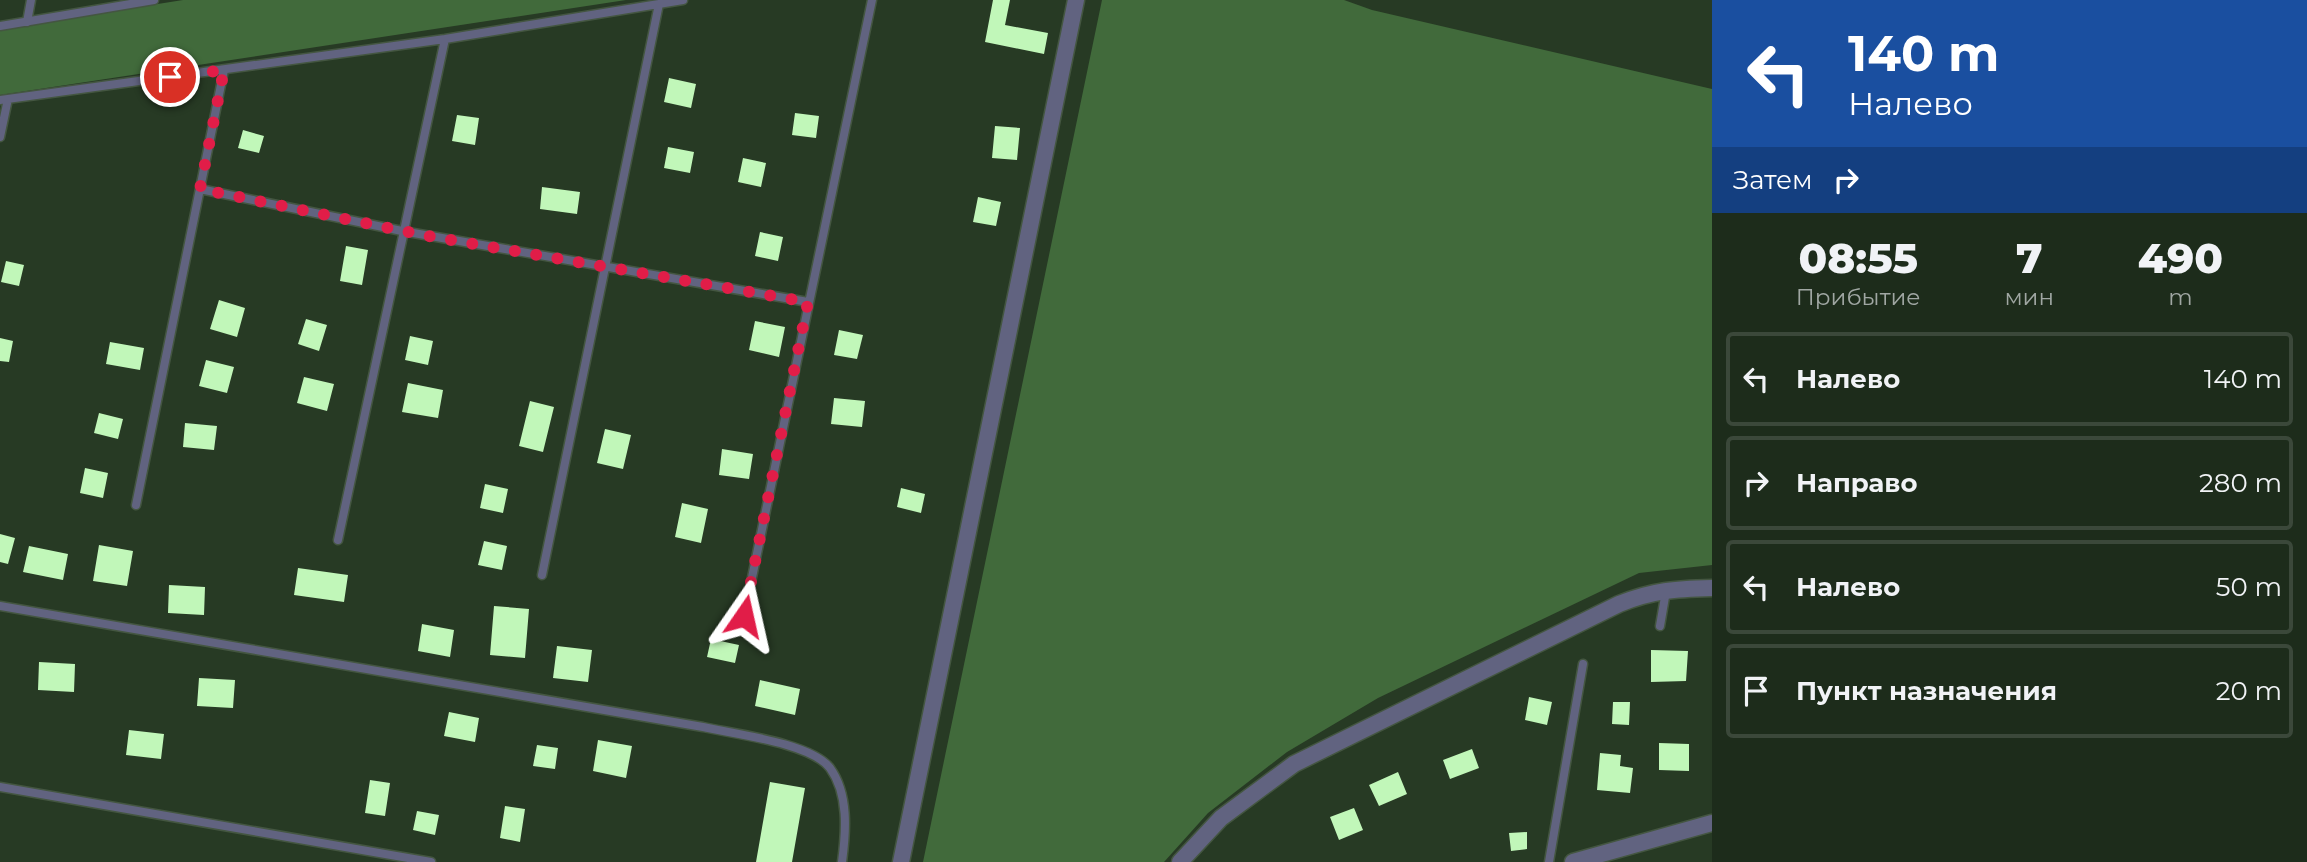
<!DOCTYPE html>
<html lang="ru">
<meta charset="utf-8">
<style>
:root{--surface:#1d2c1b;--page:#253424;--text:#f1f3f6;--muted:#a0a7a3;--line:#3b483a}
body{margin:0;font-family:Montserrat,sans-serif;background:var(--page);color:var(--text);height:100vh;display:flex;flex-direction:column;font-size:26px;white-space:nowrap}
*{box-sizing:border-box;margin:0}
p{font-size:23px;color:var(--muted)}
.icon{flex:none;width:38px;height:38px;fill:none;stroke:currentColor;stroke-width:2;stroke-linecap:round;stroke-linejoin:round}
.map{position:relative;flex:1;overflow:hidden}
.side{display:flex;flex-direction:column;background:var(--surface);width:595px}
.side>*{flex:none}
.hud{background:#1a4fa0;color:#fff;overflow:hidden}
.pin{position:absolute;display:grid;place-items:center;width:60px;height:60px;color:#fff;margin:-30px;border:4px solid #fff;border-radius:50%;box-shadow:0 2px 7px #0007}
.me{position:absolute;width:77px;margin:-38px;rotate:11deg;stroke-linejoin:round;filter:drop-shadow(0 0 5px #0008)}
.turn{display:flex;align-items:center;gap:24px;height:147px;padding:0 21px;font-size:32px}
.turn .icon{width:91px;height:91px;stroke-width:2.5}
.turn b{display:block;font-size:49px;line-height:60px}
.then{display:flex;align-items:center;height:66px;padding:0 21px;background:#0003;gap:14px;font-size:26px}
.eta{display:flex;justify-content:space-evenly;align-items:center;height:119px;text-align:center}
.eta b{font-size:42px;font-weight:800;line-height:49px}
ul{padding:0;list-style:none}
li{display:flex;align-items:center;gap:21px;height:94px;margin:0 14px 10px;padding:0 7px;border:4px solid var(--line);border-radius:7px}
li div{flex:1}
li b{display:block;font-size:26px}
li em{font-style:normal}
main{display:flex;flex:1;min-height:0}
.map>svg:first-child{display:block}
.green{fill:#416a3b}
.building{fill:#c1f7b9}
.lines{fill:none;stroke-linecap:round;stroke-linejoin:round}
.service-casing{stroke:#445641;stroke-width:11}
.minor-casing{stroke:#445641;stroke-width:19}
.service{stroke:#616380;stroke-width:8}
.minor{stroke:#616380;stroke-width:16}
.route{stroke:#e11d48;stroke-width:12;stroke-dasharray:0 21.6}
</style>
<main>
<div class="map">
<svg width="1712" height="862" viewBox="0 0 1712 862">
<rect width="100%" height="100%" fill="#273a24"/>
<!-- green -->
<path class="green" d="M183,0H626L0,95V29Z
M1102,0H1344L1372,10L1712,89V565L1639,573L1378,698L1287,752L1208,813L1164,862H923Z"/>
<!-- building -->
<path class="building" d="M993,0H1010L1005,25L1048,33L1044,54L985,42Z
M669,78L696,84L691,108L664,102Z
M795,113L819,116L816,138L792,135Z
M457,115L479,118L475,145L452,141Z
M995,126L1020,128L1017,160L992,158Z
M243,130L264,136L259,153L238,148Z
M668,147L694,152L690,173L664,168Z
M743,158L766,163L761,187L738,182Z
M542,187L580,192L577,214L540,209Z
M978,197L1001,202L996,226L973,222Z
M760,232L783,237L778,261L755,256Z
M346,246L368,250L362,285L340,281Z
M6,261L24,265L19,286L1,282Z
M219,300L245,308L237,337L210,329Z
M306,319L327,325L319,351L298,344Z
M755,321L785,327L779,357L749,350Z
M839,330L863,335L857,359L834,355Z
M410,336L433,341L428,365L405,360Z
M0,338L13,341L9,362L0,361Z
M110,342L144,348L140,370L106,364Z
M206,360L234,367L227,393L199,386Z
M304,377L334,384L327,411L297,403Z
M408,383L443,390L438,418L402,412Z
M834,398L865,401L862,427L831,424Z
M530,401L554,407L543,452L519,446Z
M99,413L123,419L118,439L94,433Z
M185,423L217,426L214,450L183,447Z
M605,429L631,435L623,469L597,463Z
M722,449L753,454L749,479L719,475Z
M85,468L108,473L103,498L80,493Z
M485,484L508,489L503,513L480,508Z
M901,488L925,494L921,513L897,507Z
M682,503L708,509L701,543L675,537Z
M0,534L15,538L8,564L0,562Z
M484,541L507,546L502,570L478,565Z
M99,545L133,551L127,586L93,581Z
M29,546L68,554L63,580L23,572Z
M298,568L348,575L344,602L294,595Z
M169,585L205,587L204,615L168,613Z
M494,606L529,609L525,658L490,655Z
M422,624L454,630L450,657L418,651Z
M711,639L739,645L735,663L707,657Z
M557,646L592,650L588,682L553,678Z
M1651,650L1688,651L1686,681L1651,682Z
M39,662L75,664L74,692L38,690Z
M199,678L235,680L233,708L197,706Z
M760,680L800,689L795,715L755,706Z
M1529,697L1552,702L1547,725L1525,720Z
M1613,702H1630L1629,725L1612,724Z
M449,712L479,718L475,742L444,736Z
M129,730L164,734L161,759L126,755Z
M598,740L632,746L626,778L593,771Z
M1659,743L1689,744V771L1659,770Z
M537,745L558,748L555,769L533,766Z
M1472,749L1479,768L1450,779L1443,760Z
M1600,753L1621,755L1620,766L1633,768L1630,793L1597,790Z
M1398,772L1407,794L1379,806L1369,785Z
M370,780L390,783L385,816L365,813Z
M770,782L805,788L792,862H756Z
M505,806L525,809L520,842L500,838Z
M1354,808L1363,830L1339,840L1330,817Z
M417,811L439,815L435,835L413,830Z
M1527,832V849L1511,851L1509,833Z"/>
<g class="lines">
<defs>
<path id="service" d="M27,22L31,0
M0,26L154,0
M0,100L445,39L683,0
M0,137L8,99
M200,189L402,231L808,302
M136,505L224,70
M338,540L445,39
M542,575L659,4
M0,606L703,727C734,734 811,743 830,768C849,794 846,832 842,862
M744,616L872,0
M1660,626L1666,591
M0,787L431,862
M1549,862L1583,664"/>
<path id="minor" d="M901,862L1076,0
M1180,862L1221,818L1294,764L1619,604C1654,590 1675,589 1712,588
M1573,862L1712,823"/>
</defs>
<!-- service casing -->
<use href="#service" class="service-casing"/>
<!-- minor casing -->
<use href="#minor" class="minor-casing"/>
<!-- service -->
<use href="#service" class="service"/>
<!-- minor -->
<use href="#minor" class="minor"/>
</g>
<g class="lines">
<!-- route -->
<path class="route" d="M170,77L224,70L200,189L428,236L808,302L744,616"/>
</g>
</svg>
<div class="pin" style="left:170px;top:77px;background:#d93025"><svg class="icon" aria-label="arrive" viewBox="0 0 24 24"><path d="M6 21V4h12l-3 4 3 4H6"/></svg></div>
<svg class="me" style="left:744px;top:616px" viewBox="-20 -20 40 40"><path d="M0-17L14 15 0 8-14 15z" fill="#e11d48" stroke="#fff" stroke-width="4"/></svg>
</div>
<section class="side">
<div class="hud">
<div class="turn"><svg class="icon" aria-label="left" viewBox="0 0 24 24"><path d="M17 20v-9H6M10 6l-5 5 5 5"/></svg><div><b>140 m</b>Налево</div></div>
<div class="then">Затем<svg class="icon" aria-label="right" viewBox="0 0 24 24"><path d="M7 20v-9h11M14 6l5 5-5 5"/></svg></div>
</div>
<div class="eta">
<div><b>08:55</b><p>Прибытие</p></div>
<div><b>7</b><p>мин</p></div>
<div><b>490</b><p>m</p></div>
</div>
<ul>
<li><svg class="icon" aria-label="left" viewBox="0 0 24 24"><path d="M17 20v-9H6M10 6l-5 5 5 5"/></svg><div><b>Налево</b></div><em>140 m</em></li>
<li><svg class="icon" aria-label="right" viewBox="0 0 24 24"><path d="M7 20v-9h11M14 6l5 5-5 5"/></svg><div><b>Направо</b></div><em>280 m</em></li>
<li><svg class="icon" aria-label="left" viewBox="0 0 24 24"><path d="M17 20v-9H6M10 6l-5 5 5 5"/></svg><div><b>Налево</b></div><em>50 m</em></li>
<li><svg class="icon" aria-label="arrive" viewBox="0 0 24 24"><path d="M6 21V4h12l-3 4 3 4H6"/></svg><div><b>Пункт назначения</b></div><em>20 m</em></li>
</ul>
</section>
</main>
